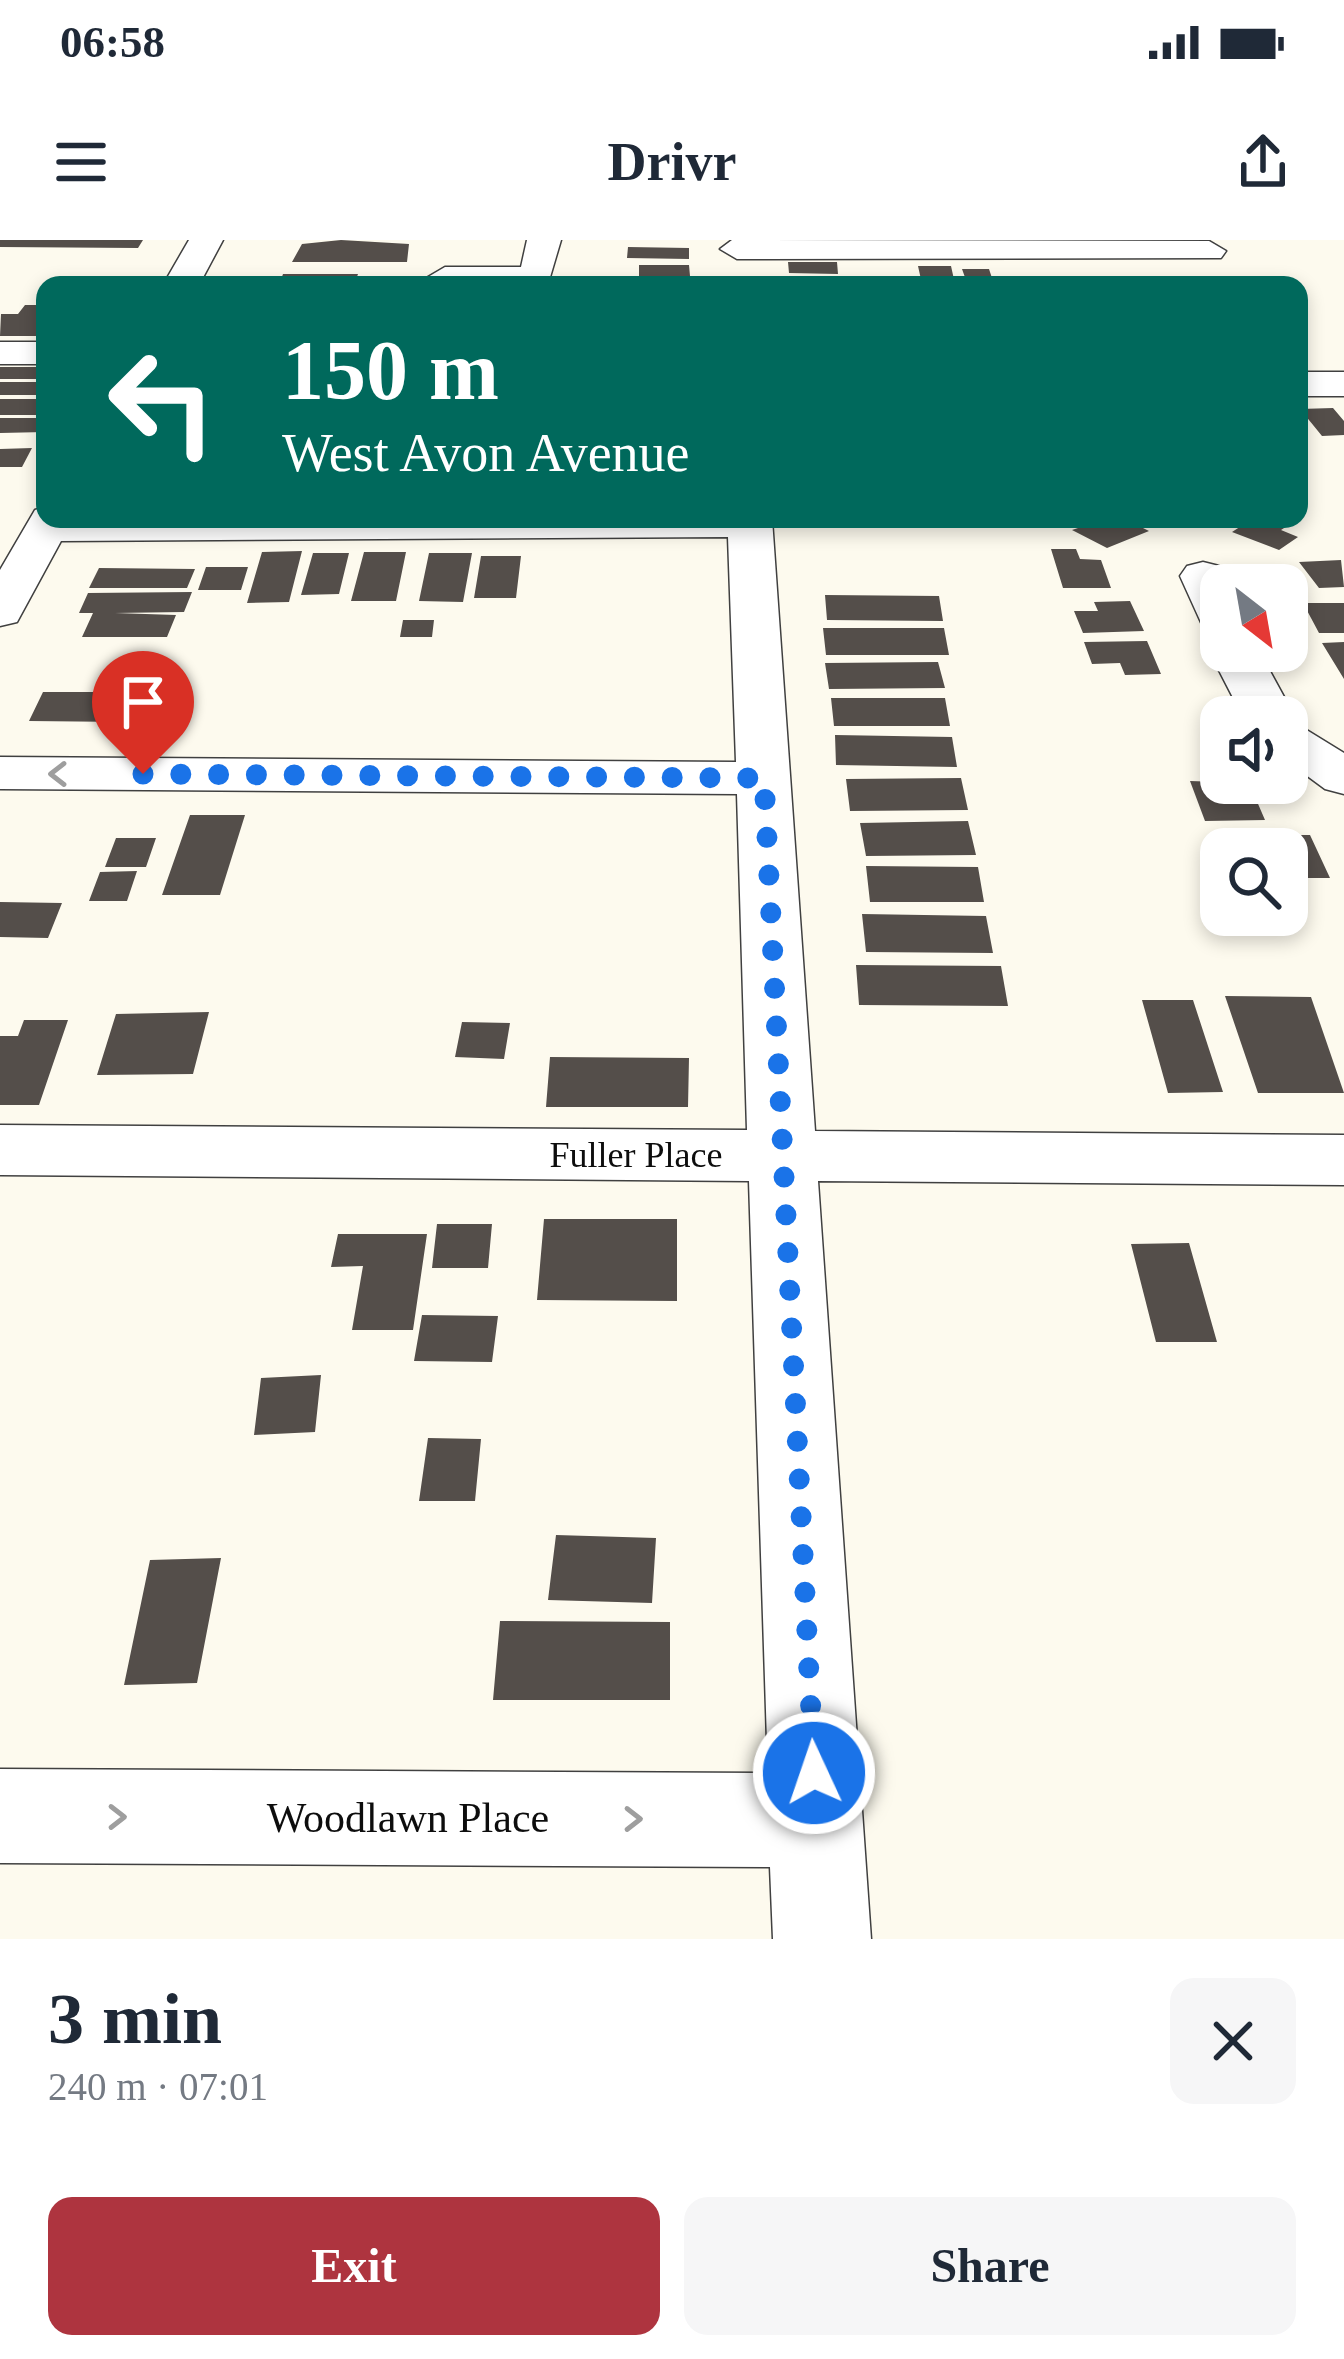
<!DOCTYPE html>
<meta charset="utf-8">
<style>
:root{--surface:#fff;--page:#f6f6f7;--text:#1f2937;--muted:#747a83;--accent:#ae343f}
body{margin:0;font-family:"Times New Roman",serif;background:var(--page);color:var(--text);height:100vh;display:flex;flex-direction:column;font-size:45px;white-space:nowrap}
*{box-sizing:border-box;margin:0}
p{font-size:39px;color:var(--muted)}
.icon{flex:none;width:66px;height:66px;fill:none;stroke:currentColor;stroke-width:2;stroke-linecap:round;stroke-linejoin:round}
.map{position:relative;height:1699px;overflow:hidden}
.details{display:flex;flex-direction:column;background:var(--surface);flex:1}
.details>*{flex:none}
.top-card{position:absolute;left:36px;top:36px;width:1272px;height:252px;border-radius:24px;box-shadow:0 6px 18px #0003;background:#00695c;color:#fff;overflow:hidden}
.needle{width:78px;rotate:149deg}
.tools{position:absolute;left:1200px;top:324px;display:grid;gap:24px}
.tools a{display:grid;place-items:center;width:108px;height:108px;border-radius:24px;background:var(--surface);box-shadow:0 6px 18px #0003;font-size:60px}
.pin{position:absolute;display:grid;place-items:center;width:102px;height:102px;color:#fff;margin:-123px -51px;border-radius:50% 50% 50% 0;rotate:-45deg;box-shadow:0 0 12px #0007}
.pin .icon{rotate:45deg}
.me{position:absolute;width:132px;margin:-66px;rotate:357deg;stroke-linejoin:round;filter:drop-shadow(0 0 9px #0008)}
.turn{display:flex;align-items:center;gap:42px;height:252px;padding:0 48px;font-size:54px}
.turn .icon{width:156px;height:156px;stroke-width:2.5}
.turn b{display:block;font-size:84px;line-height:102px}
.round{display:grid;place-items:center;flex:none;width:126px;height:126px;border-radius:24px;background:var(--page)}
.summary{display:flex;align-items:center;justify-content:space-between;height:204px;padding:0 48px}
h1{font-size:72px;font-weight:800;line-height:90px}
.primary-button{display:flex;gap:24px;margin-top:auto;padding:24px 48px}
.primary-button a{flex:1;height:138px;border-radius:24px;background:var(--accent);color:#fff;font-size:48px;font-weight:800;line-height:138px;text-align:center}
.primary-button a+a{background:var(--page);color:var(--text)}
.status{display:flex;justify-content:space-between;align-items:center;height:84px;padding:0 60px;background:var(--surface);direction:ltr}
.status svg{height:33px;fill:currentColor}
header{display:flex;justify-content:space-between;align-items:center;height:156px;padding:0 48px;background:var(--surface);font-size:54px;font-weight:800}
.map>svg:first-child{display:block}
.building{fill:#544e4a}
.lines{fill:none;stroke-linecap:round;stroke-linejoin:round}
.minor-casing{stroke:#404040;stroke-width:3}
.minor{fill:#fff;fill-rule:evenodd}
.oneway{stroke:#9e9e9e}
.route{stroke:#1a73e8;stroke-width:21;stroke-dasharray:0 37.8}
.labels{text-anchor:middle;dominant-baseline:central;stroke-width:12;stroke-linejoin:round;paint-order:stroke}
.street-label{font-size:36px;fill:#0d0d0d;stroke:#fff}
.near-street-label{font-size:42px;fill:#0d0d0d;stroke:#fff}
</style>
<div class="status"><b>06:58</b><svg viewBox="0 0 49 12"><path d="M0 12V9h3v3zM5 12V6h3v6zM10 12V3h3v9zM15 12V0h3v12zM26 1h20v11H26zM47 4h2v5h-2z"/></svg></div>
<header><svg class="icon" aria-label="menu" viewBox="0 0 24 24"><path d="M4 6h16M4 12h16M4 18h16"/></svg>Drivr<svg class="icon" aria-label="share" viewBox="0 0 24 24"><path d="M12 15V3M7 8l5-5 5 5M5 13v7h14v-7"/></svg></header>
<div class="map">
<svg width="1344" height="1699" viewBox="0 0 1344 1699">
<rect width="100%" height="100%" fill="#fdfaee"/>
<!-- building -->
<path class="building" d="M0,0H143L138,8L0,7Z
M341,0L409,4L407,22H292L302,4Z
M628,7L689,8V19L627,18Z
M788,22H837L838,34L789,33Z
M639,25H689L690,36L639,37Z
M918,26H951L955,44H922Z
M962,29H989L994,44L967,43Z
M283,34H358L354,45H279Z
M840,36L842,45H790L789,37Z
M25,65H45V96H0L1,74H18Z
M0,127H45V139H0Z
M0,142H45V155H0Z
M0,159H45V175H0Z
M1333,168L1344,181V195L1322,196L1300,169Z
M0,178H45V192L0,193Z
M32,208L22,227H0V209Z
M1070,279H1125L1149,291L1107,308L1072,290L1084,286Z
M1252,279H1298L1281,290L1298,297L1279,310L1232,292Z
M1051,309H1076L1080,319L1101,320L1111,348H1063Z
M302,311L289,362L247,363L262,312Z
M364,312H406L396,361H351Z
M313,313H349L339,354L301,355Z
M429,313H472L463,362L419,361Z
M481,316H521L516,358H474Z
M1341,320L1344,347L1319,348L1299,322Z
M206,327H248L241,350H198Z
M99,328L195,329L187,348H89Z
M192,352L184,372L115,373L176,375L167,397H82L93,373H79L88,353Z
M825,355L939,356L943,381L827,380Z
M1130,361L1144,391L1083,393L1074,371H1098L1094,362Z
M1303,363H1344V393H1319Z
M403,380H434L432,397H400Z
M823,388H944L949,415H826Z
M1147,401L1161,434L1125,435L1120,423L1092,424L1084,402Z
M1344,402V439L1322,403Z
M938,422L945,448L829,449L825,423Z
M43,452H138L126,482L29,481Z
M831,458H945L950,486H834Z
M835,495L952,497L957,527L836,525Z
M961,538L968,570L850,571L846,539Z
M1190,541L1249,543L1265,580L1205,581Z
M190,575H245L220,655H162Z
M968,581L976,615L866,616L860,583Z
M1271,595H1310L1330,638H1287V609H1276Z
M116,598H156L146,627H105Z
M866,626L978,627L984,662H870Z
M137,631L127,661H89L100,632Z
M0,662L62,663L48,698L0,697Z
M862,674L986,676L993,713L866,712Z
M856,725L1001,726L1008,766L859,765Z
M1225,756L1311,757L1344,853H1258Z
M1142,760H1193L1223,852L1168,853Z
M209,772L193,834L97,835L116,774Z
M24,780H68L39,865H0V796H18Z
M462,782L510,783L504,819L455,817Z
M550,817L689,818L688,867H546Z
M544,979H677V1061L537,1060Z
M437,984H492L488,1028H432Z
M338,994H427L413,1090H352L363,1026L331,1027Z
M1189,1003L1217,1102H1156L1131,1004Z
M422,1075L498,1076L492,1122L414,1121Z
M321,1135L315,1192L254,1195L261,1138Z
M428,1198L481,1199L475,1261H419Z
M556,1295L656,1298L652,1363L548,1360Z
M221,1318L197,1443L124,1445L150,1320Z
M500,1381L670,1382V1460H493Z"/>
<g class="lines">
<defs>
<path id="minor" d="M189,0H223L199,45H163Z
M527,0H561L548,44L435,45L428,37L445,27H521Z
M1209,1L1226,11L1221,18L737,19L720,9L732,0Z
M0,102H45V124H0Z
M1299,132H1344V156H1299Z
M45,267V279H772L815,891L1344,895V945L818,941L871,1699H773L770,1627L0,1623V1529L768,1533L749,941L0,935V885L747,890L737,554L0,549V517L736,522L728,297L61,301L17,382L0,386V330L35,270Z
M1203,322L1219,326L1230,345H1221V393L1204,389L1180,336L1187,326Z
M1221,399V411H1259L1295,477L1292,481L1344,513V554L1325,549L1287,521V477H1243L1209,411Z"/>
</defs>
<!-- minor casing -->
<use href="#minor" class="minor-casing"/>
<!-- minor -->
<use href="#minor" class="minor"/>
</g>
<!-- one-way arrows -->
<defs><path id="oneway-chevron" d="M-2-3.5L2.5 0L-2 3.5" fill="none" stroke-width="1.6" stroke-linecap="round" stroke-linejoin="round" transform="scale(3)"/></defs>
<g class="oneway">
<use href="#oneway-chevron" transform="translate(58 534) rotate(-180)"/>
<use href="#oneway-chevron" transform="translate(117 1577)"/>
<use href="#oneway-chevron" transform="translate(633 1579)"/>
</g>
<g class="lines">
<!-- route -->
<path class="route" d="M143,534L764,538L814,1533"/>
</g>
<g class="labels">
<!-- street labels -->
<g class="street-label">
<text x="636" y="915">Fuller Place</text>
</g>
<!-- near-street labels -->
<g class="near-street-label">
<text x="408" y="1578">Woodlawn Place</text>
</g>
</g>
</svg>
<div class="tools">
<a><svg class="needle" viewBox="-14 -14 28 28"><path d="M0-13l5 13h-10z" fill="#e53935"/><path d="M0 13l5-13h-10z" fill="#747a83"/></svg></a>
<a><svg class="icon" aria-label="sound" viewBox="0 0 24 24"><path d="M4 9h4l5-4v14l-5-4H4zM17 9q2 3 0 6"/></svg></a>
<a><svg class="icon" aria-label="search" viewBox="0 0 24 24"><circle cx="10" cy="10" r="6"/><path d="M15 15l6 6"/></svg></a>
</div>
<div class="pin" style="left:143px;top:534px;background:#d93025"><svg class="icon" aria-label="arrive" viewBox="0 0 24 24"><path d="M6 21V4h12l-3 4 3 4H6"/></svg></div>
<svg class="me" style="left:814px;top:1533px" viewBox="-20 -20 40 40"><circle r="17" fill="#1a73e8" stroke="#fff" stroke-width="3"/><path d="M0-11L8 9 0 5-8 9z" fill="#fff"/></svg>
<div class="top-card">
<div class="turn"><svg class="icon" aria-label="left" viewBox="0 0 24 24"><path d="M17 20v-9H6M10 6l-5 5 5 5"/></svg><div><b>150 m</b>West Avon Avenue</div></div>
</div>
</div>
<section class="details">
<div class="summary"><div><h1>3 min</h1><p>240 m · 07:01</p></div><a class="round"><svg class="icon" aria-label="close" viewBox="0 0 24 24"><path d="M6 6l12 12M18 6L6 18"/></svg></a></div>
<div class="primary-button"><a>Exit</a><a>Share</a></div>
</section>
